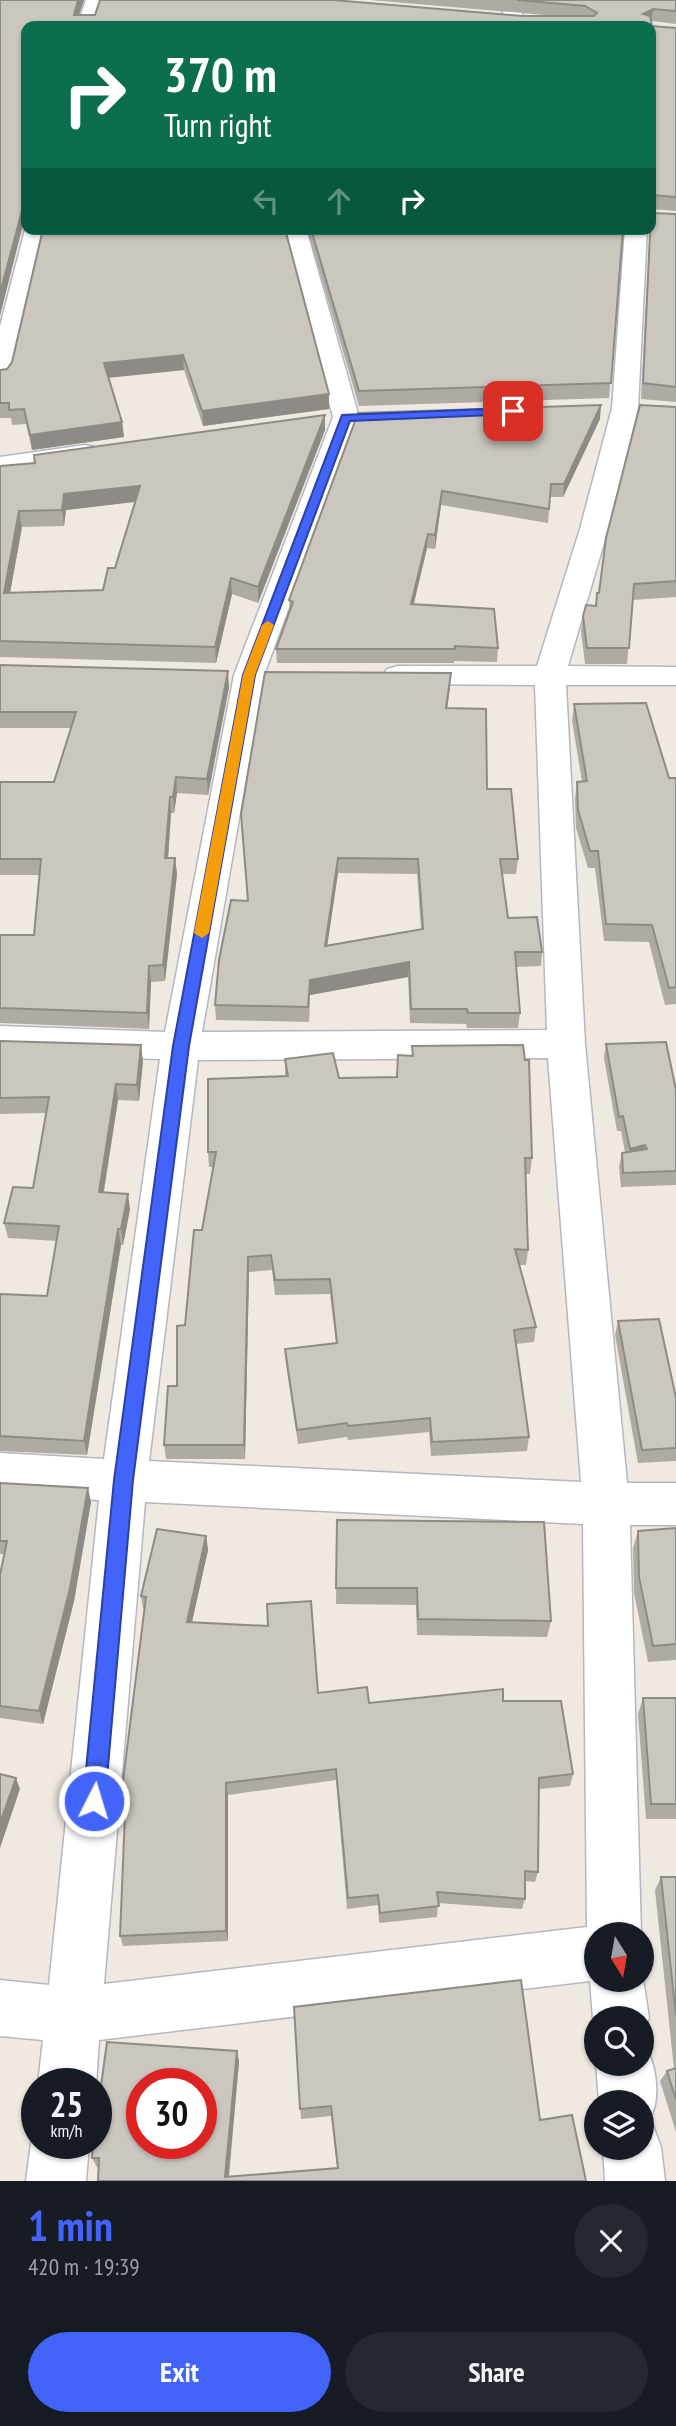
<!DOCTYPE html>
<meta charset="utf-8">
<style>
:root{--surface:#171b24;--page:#242831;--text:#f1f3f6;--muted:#9ea1a6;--accent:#4264fb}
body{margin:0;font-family:"PT Sans Narrow",sans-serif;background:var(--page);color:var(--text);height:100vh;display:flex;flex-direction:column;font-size:26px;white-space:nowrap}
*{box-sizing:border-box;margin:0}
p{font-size:23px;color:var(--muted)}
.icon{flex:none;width:38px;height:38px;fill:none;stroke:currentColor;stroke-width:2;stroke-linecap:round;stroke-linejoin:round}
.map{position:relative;height:2181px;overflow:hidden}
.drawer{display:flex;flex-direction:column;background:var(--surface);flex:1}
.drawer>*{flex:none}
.banner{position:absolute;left:21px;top:21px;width:635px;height:214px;border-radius:14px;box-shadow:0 2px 5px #0004;background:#0b6e4f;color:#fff;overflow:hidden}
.needle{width:46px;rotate:169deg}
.tools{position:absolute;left:584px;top:1922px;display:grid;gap:14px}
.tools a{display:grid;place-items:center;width:70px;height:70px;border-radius:50%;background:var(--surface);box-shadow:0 2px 5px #0004;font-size:35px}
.speed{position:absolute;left:21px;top:2068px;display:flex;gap:14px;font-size:35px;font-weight:700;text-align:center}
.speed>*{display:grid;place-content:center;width:91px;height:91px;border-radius:50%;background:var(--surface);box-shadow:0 2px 5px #0004;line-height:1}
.speed small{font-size:18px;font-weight:400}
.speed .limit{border:10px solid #d22;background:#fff;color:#111}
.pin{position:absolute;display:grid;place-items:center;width:60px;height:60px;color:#fff;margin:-30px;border-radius:14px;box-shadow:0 4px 10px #0006}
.me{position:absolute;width:77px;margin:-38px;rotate:5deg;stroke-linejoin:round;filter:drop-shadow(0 0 5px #0008)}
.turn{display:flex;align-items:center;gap:24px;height:147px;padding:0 28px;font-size:32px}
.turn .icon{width:91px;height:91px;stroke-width:2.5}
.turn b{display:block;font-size:49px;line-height:60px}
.lanes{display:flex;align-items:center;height:66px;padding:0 28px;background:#0003;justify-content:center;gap:35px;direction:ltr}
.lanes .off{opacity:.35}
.round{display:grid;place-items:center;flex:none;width:74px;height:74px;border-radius:37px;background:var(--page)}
.headline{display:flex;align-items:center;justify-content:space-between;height:119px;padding:0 28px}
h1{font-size:42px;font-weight:700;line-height:52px;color:var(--accent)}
.action{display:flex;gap:14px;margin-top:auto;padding:14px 28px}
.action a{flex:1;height:80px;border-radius:42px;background:var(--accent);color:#fff;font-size:28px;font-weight:700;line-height:80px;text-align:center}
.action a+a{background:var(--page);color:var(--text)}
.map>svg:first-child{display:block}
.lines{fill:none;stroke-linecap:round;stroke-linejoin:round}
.minor-casing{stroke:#b4b7c1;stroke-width:3}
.minor{fill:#fff;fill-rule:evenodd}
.wall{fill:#afaba4;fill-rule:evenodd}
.shaded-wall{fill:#8e8b86}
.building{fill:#cbc7bf;stroke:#8e8b86;stroke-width:2;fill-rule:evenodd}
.route{fill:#4264fb;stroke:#2b41a3;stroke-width:2}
.slow{fill:#f59e0b}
</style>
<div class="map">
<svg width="676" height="2181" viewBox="0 0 676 2181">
<rect width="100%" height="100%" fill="#efe9e1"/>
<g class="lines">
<defs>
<path id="minor" d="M86,0H104L95,26H77Z
M495,0H513L530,26H512Z
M26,226V229H46L12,376L9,381L0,383V326Z
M284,229H306L359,417L264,675L202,1032L547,1030L535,685L398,684L387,681L383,675L387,669L398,666H537L580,529L612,408L625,229H647L638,408L608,529L568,666L676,667V685H566L585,1044L627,1483H676V1525H630L641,1934H597V1979H642V1973L649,2018L642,2034V2018H597V2027L593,2018L590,1981L99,2040L96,2084H38L43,2040L0,2036V1980L49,1985L99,1500L0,1495V1453L104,1459L160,1059L0,1054V1026L165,1032L234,675L333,417ZM548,1058L581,1482L149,1461L198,1060ZM145,1502L583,1524L587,1927L104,1984Z
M85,445L94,447L98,453L94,459L0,473V457Z
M642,2042C657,2061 663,2105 646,2123L653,2126L661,2147L665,2181H605L603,2147H642V2102H599L596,2063L597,2060V2063H642Z
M37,2129V2144H89L86,2181H26L31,2144Z"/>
</defs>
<!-- minor casing -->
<use href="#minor" class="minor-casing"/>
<!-- minor -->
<use href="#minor" class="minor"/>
</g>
<!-- wall -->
<path class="wall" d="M0,0H84L79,15L523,16H556L370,0H676V24L651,21L652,26L676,28V211L651,209L26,26V223L23,225Z
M676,214V402L641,399L650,229Z
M43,229L329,394V409L203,426L184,370L108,378L122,422L124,437L32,450L26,424L12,425L11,418H0V370L7,369L12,362Z
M307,229H623L609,398L359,406Z
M676,407V597L633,600L627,664H585L581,631L583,616L595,606L599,593Z
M358,413L600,419L563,497H550L548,523L441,505L435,549L427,548L414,604L498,648L497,662L454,661V663H277L276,649L290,613L289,600Z
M325,415V430L258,603L232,594L216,663L0,657V466L35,463ZM135,502L115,568L103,590L10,593L22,527L64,526L66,510Z
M0,665L229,687L208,795L177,793L174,813H171L168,858H175L177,874L165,981L151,982L149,1029L0,1023V935H34L39,875H0V782H54L71,728H0Z
M450,687L447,708L487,789L518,859L516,874H502L508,918L542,952L541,966L516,967L520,1013L518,1028H467L466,1024L410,1023L408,977L310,995L309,1022L216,1020L215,1005ZM338,873L417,874L421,929L327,946Z
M574,704L669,778H676V1004L665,1005L649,942L604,941L595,868H588L576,828L575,799L577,782L582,781L572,721Z
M0,1041L143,1061L139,1101L118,1100L104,1192L130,1209L123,1245H121L87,1455L0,1451V1294L47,1296L57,1241L8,1238L4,1223L33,1188L46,1113L0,1114Z
M606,1044L676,1090V1185L621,1187L619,1167L622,1153L625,1152L621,1131H617L604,1058Z
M412,1046L532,1158L530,1174H526L528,1250L526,1265H519L536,1327L534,1342L516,1344L529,1437L527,1451L431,1456L429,1432L348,1440L347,1437L298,1444L286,1364L285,1349L336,1343L330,1294L275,1295L272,1270L249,1272L245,1459H166L164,1445L177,1386L185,1325L214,1167H209L208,1152L285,1076V1059L339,1078L397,1077L412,1056Z
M618,1321L676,1398V1461L638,1463L615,1335Z
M0,1483L91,1502L74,1601L43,1724L0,1718V1575L4,1554H0Z
M337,1520L551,1621L547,1637L417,1635L416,1605L336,1604Z
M676,1528V1660L648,1662L634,1593L633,1548L638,1531Z
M206,1536L208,1550L192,1622L318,1693L369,1703L503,1701L573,1774L570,1786L539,1789L538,1872L535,1882L525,1881V1899L522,1909L438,1903L437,1917L379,1923L378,1905L347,1909L336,1780L228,1795V1941L123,1946L120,1936L126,1800H125L122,1789L144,1609H143L141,1596Z
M643,1698H676V1819H646L638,1714Z
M661,1877H676V2132L660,2081L667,2071L674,2069L655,1890Z
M294,2007L540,2120L586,2181H98V2168L97,2167L92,2158L237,2051L239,2062L229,2177L337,2168L331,2116L301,2119Z"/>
<!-- shaded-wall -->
<path class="shaded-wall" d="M78,0H84L75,26L74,15Z
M653,9L651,21L643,14Z
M24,209L26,223L23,225L0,316V293L22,211Z
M183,355L184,370L105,378L104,363Z
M329,394V409L203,426L202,411Z
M601,405L600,419L563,497L564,484Z
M325,415V430L258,603V587Z
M122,422L124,437L32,450L30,435Z
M140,486L141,501L66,510L64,526L62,510L64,494Z
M442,491L441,505L435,549V535Z
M19,511L22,527L7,609L4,593Z
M428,534L427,548L410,618L411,604Z
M231,578L232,594L216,663L215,647Z
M228,671L229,687L208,795L207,779Z
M451,673L450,687L445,723L446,708Z
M176,777L177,793L174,813L173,797Z
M170,797L171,813L167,874L165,858Z
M175,858L177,874L165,981L163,965Z
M338,858V873L325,961V946Z
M409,962L408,977L310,995L309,1022L310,980Z
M149,966L151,982L149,1029L147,1013Z
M141,1045L143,1061L139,1101L137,1085Z
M116,1084L118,1100L101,1207L99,1192Z
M645,1145L642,1159L627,1163L630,1149Z
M128,1194L130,1209L123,1245L121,1229Z
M118,1229L121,1245L87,1455L84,1441Z
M248,1257L249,1272L245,1459L244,1445Z
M88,1488L91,1502L74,1601L43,1724L39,1711Z
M206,1536L208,1550L189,1635L187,1622Z
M16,1778L20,1789L0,1848V1823Z
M226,1783L228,1795V1941L226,1931Z
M237,2051L239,2062L228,2181L225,2177Z"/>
<!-- building -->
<path class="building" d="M0,0H78L74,15H95L100,0H333L523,16H594L597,13L585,6L517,0H676V11L653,9L643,14L650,16L652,26L676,28V197L651,195V198V26H26V212L24,209L22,211L0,293Z
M651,213L676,214V387L643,383Z
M43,229H285L329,394L202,411L183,355L104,363L122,422L30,435L24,409L9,410V403H0V370L7,369L12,362Z
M311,229H623L611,383L359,391Z
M601,405L564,484H551L549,509L442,491L435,535L428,534L411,604L494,609L498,648L455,646V649H276L293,602L289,600L358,413Z
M640,405L676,407V581L634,584L629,648H587L583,616L586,605L596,606L597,593H599L606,538Z
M325,415L258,587L231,578L215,647L0,641V466L35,463L34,455ZM140,486L115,568H108L103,590L4,593L19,511L62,510L64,494Z
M0,665L228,671L207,779L176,777L173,797H170L165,858H175L163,965L149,966L147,1013L0,1008V935H34L41,859H0V782H54L76,712H0Z
M265,672L451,673L446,708L486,709L487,789H511L518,859H500L508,918L537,917L542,952H515L520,1013H468L467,1009H411L409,962L310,980L308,1007L215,1005L219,960L231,900L248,901L241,814ZM338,858L418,859L423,929L325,946Z
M646,703L669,778H676V987L669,988L652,925L606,924L598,851H590L578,810L577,782L587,781L574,704Z
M0,1041L141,1045L137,1085L116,1084L99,1192L128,1194L121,1229H118L84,1441L0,1436V1294L47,1296L59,1226L4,1223L13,1187L33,1188L49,1097L0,1098Z
M666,1042L676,1090V1171L623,1173L622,1153L647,1149L645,1145L630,1149L623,1116L619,1117L606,1044Z
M523,1045L525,1060H529L532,1158H525L528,1250L515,1249L536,1327L514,1330L529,1437L432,1442L430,1418L348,1426L347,1423L297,1430L285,1349L337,1343L330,1279L275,1280L271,1255L248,1257L244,1445H164L168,1386H177V1326L185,1325L194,1230H202L216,1152H208V1079L288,1076L285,1059L333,1053L339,1078L397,1077L398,1055L413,1056L412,1046Z
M659,1319L676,1398V1448L642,1450L618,1321Z
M0,1483L88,1488L70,1588L39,1711L0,1706V1575L7,1541H0Z
M337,1520L544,1522L551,1621L418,1619L417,1588H336Z
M676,1528V1644L653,1646L639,1577L638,1531Z
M157,1529L206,1536L187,1622L268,1626L267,1604L311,1601L318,1693L367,1687L369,1703L503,1689V1701H561L573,1774L539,1778L538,1872L525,1871V1899L437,1892L439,1906L380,1913L378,1895L348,1898L336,1769L226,1783V1931L120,1936L126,1789H122L146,1597L141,1596Z
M643,1698H676V1804H651Z
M0,1774L16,1778L0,1823Z
M661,1877H676V2016Z
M521,1980L540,2120L572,2115L586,2181H98L99,2158H92L93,2144H96V2122L107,2042L237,2051L225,2177L338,2168L331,2106L300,2109L294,2007ZM142,2084H201V2144H142Z
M676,2068V2100L667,2071Z"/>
<!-- route -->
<path class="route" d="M513,408L517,409V414L350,421L255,675L189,1046L133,1480L105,1801L102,1808L94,1812L87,1808L83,1801L114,1480L173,1046L243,675L342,415Z"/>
<!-- slow -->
<path class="slow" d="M268,621L274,625L255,675L209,933L202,938L194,933L243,675L262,625Z"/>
</svg>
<div class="tools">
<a><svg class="needle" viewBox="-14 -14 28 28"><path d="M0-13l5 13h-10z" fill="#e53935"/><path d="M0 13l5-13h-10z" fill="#9ea1a6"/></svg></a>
<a><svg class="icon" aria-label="search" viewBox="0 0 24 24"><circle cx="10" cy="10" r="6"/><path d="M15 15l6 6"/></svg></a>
<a><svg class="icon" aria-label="layers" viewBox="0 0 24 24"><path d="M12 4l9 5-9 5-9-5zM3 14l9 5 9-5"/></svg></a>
</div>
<div class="speed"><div>25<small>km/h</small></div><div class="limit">30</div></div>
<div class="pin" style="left:513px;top:411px;background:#d93025"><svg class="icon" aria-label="arrive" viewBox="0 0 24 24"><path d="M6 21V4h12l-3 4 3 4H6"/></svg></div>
<svg class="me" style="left:94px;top:1801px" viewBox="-20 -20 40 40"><circle r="17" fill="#4264fb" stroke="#fff" stroke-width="3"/><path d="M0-11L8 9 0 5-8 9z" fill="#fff"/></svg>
<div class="banner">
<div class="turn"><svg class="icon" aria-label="right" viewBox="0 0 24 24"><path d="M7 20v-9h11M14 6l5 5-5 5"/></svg><div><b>370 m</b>Turn right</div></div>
<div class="lanes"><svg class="icon off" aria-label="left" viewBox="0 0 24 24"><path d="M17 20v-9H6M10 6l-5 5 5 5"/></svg><svg class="icon off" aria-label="ahead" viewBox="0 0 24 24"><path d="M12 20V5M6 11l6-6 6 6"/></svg><svg class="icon" aria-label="right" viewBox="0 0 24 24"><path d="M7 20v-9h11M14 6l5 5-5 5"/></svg></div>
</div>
</div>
<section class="drawer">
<div class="headline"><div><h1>1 min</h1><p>420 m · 19:39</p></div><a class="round"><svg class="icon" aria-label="close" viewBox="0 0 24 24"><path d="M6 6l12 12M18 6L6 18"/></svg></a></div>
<div class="action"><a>Exit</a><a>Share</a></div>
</section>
